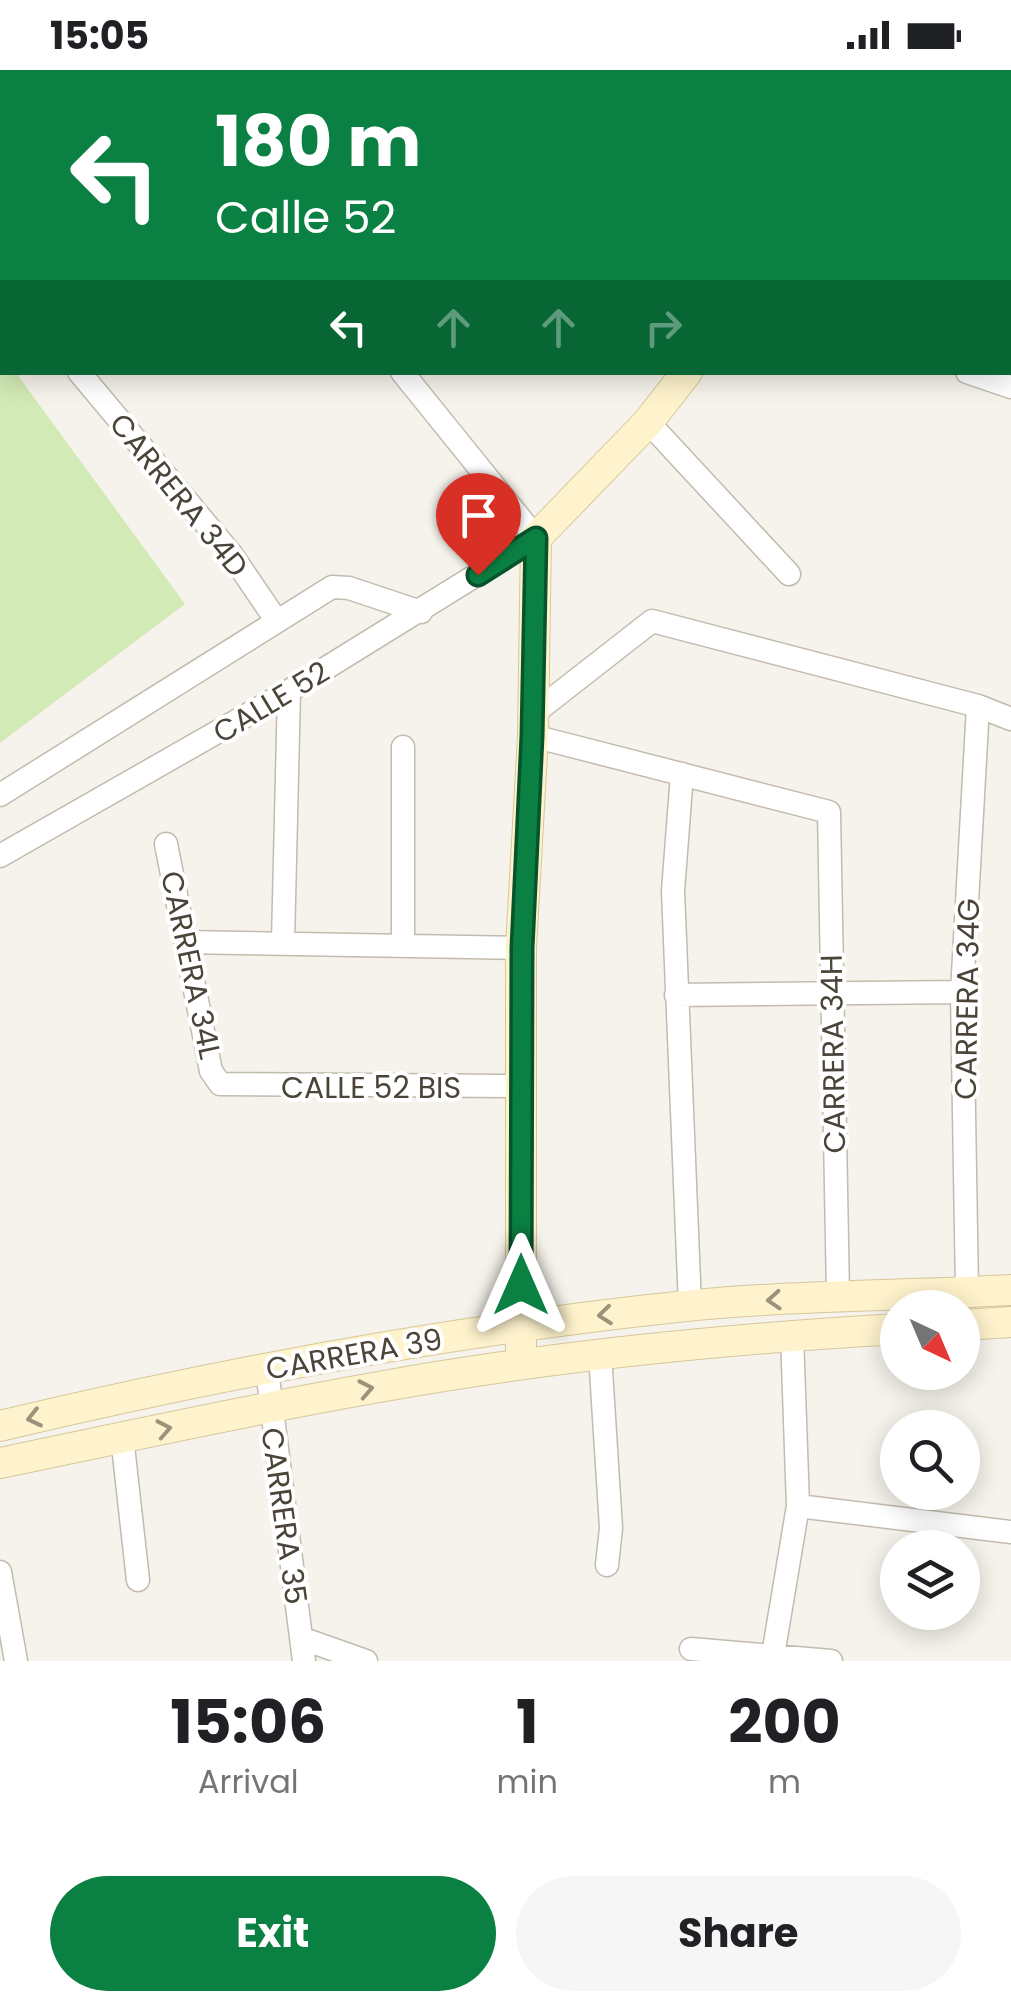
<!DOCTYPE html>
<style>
:root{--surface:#fff;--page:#f6f6f6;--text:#202124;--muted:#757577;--accent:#0b8043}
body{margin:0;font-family:Poppins,sans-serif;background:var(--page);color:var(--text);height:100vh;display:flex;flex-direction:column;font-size:38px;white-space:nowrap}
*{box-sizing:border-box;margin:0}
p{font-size:32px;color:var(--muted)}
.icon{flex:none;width:55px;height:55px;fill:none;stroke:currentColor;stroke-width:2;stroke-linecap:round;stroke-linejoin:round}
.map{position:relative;height:1591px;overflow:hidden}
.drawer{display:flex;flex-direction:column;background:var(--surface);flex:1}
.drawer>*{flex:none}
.hud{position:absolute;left:0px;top:0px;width:1012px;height:305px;box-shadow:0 5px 25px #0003;background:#0b8043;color:#fff;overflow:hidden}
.needle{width:65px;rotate:136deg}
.controls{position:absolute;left:880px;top:1220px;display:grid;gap:20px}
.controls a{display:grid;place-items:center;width:100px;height:100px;border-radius:50%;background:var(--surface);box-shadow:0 5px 25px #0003;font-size:50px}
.pin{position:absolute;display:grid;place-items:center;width:85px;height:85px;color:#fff;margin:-102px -42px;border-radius:50% 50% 50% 0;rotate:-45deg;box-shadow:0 0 10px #0007}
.pin .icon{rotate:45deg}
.me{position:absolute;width:110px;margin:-55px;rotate:0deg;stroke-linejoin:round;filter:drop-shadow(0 0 8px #0008)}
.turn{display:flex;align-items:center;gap:35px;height:210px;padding:0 50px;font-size:45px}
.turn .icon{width:130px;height:130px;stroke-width:2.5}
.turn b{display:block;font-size:70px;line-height:85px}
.lanes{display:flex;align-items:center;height:95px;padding:0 50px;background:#0003;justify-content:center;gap:50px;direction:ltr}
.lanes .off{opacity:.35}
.eta{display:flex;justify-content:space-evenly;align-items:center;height:170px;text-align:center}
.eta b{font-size:60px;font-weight:700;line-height:70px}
.action{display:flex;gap:20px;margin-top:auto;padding:20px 50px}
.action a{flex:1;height:115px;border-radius:60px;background:var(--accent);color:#fff;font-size:40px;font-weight:700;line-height:115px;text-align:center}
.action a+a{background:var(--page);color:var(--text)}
.status{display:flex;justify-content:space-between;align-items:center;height:70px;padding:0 50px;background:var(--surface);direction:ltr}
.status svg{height:28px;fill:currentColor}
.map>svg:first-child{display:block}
.green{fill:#d2eab5}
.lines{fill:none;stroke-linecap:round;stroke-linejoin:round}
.street-casing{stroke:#c2bbae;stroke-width:25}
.secondary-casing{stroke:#d6c79b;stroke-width:32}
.street{stroke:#fff;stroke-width:22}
.secondary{stroke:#fff3cd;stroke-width:30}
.oneway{stroke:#9c937c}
.route-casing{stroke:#07532c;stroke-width:25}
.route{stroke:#0b8043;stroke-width:18}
.labels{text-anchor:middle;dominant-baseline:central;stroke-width:8;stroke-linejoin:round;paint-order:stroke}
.street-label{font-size:30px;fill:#4b4439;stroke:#fff}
</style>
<div class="status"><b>15:05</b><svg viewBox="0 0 49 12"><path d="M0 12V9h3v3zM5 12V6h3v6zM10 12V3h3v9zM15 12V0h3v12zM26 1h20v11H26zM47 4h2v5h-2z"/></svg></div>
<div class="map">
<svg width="1011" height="1591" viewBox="0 0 1011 1591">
<rect width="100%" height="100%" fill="#f6f3ec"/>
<!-- green -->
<path class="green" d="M0,281L2,302L16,303L185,534L0,673Z"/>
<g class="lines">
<defs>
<path id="street" d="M156,0L158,2
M499,0L502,2
M0,168L2,166
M0,191L2,195
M79,302L232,485L276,550
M967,302L1011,317
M648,352L789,504
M533,644L652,551L978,636L1011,649
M533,666L829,742L838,1225
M682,704L673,821L690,1236
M0,725L332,517L349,518L421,542
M166,774L211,1001L220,1014L521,1016
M0,786L289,621L536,468L402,302
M186,872L521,878
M283,872L289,621
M403,875V677
M676,925L962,922
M967,1222L962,922L978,636
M600,1284L611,1458L607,1495
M267,1300L304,1591
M122,1367L138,1510
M798,1436L1011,1462
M0,1502L16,1591
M301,1568L366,1591
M691,1579L831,1591
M772,1591L798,1436L792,1265"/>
<path id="secondary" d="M941,2L943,0
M962,1255L1011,1252
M521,1294V878L533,666L536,468L648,352L687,302
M0,1356C226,1302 455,1260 686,1236C794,1225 903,1226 1011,1220
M0,1393C126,1367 252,1339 379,1317C550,1286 724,1269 898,1259"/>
</defs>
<!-- street casing -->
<use href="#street" class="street-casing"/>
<!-- secondary casing -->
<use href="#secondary" class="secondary-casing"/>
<!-- street -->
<use href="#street" class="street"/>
<!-- secondary -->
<use href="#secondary" class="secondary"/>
</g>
<!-- one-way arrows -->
<defs><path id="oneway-chevron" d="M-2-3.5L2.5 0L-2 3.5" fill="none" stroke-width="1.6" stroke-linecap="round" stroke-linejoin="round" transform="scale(2.5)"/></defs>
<g class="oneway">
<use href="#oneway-chevron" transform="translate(774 1230) rotate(176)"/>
<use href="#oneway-chevron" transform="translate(605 1245) rotate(174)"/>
<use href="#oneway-chevron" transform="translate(366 1319) rotate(-11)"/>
<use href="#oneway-chevron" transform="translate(34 1348) rotate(167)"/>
<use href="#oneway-chevron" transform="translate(164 1359) rotate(-11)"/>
</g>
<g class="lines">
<defs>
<path id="route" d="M478,505L536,468L532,666L522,878L521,1215"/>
</defs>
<!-- route casing -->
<use href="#route" class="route-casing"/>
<!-- route -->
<use href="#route" class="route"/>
</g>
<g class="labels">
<!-- street labels -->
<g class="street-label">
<text transform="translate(179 425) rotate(51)">CARRERA 34D</text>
<text transform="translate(271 632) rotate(-31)">CALLE 52</text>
<text transform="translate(191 895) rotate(78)">CARRERA 34L</text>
<text transform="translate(967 929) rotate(-89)">CARRERA 34G</text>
<text transform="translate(833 984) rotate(-91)">CARRERA 34H</text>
<text x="371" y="1017">CALLE 52 BIS</text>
<text transform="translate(354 1284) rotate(-10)">CARRERA 39</text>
<text transform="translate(284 1446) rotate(82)">CARRERA 35</text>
</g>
</g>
</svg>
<div class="controls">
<a><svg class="needle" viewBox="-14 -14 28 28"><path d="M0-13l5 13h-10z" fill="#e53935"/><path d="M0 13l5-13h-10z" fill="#757577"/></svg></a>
<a><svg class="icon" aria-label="search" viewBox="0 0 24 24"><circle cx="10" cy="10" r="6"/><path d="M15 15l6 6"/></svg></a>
<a><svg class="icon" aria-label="layers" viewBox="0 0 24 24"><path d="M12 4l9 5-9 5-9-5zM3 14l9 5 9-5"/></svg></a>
</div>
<div class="pin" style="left:478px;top:505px;background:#d93025"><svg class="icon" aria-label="arrive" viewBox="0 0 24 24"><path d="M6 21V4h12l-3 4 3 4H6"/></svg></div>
<svg class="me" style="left:521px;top:1215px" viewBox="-20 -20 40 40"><path d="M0-17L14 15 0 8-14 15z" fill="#0b8043" stroke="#fff" stroke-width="4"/></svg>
<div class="hud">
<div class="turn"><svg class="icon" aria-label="left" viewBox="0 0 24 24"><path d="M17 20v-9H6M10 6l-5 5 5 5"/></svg><div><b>180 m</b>Calle 52</div></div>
<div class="lanes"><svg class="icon" aria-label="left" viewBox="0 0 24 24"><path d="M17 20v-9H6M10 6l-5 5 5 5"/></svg><svg class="icon off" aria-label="ahead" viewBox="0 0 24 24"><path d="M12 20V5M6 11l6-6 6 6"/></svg><svg class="icon off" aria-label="ahead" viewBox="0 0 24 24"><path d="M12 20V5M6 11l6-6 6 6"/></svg><svg class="icon off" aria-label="right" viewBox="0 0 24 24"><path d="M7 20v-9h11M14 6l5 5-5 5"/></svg></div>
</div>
</div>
<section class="drawer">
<div class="eta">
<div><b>15:06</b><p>Arrival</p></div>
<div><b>1</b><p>min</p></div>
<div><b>200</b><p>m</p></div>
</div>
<div class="action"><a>Exit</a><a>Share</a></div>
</section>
